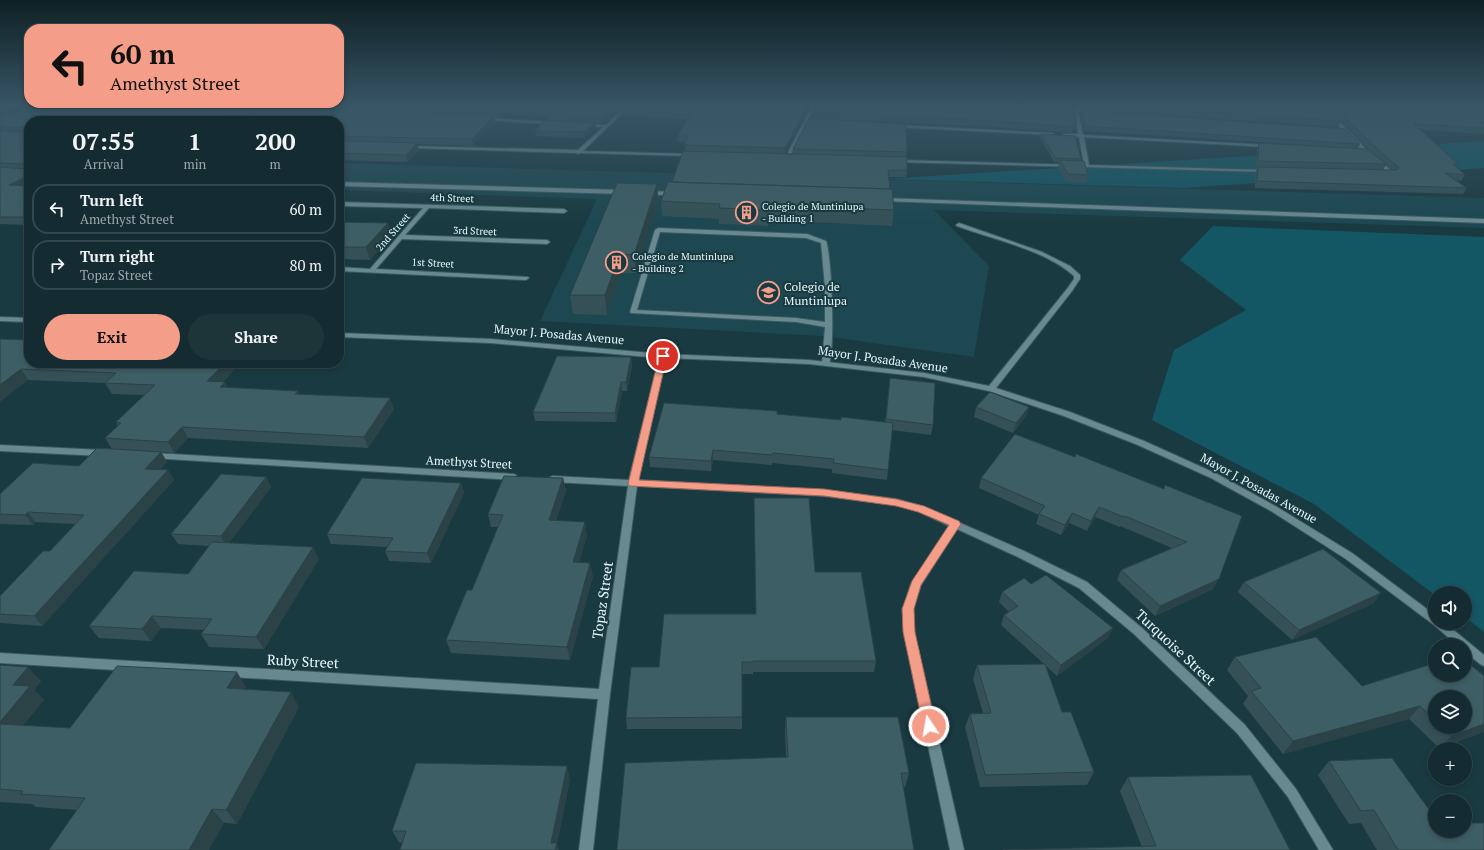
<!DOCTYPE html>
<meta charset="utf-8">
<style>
:root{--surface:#142c31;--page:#1d3439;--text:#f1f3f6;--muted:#9da7ab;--line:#33484d;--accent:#f49e89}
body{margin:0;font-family:"PT Serif",serif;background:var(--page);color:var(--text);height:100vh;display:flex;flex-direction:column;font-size:15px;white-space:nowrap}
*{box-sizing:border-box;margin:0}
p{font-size:13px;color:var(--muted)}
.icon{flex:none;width:22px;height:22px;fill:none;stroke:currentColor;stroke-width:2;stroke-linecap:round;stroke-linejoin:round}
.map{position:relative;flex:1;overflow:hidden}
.drawer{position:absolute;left:24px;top:116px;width:320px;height:252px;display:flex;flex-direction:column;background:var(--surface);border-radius:16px;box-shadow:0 2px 6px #0003,0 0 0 1px var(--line)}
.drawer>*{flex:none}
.top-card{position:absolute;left:24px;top:24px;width:320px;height:84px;border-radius:16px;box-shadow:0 2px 6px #0003,0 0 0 1px var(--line);background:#f49e89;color:#111;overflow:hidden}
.fabs{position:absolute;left:1428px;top:586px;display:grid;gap:8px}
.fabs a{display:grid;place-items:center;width:44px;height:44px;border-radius:50%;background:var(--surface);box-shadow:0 2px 6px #0003,0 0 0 1px var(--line);font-size:20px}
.pin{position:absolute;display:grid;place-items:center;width:34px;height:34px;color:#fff;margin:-17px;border:2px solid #fff;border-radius:50%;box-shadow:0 1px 4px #0007}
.me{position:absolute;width:44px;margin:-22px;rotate:348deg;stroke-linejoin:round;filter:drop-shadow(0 0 3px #0008)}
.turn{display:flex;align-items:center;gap:14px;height:84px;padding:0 20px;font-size:18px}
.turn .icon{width:52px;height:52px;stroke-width:2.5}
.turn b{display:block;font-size:28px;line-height:34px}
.eta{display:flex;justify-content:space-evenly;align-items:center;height:68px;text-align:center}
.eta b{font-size:24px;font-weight:800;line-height:28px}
.action{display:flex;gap:8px;margin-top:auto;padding:8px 20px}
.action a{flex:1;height:46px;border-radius:24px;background:var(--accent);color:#111;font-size:16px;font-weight:800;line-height:46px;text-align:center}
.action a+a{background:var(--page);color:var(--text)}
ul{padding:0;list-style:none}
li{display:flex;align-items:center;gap:12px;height:50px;margin:0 8px 6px;padding:0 12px;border:2px solid var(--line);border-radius:16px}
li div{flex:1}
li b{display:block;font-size:15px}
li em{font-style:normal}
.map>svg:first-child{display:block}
.built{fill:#1d4851}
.green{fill:#135764}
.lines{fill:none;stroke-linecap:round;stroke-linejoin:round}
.service-casing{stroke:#3b595f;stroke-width:2}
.minor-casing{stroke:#3b595f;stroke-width:2}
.service{fill:#698991;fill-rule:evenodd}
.minor{fill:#698991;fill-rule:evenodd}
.wall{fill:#355157;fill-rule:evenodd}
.shaded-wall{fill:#2b4247}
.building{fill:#3e5e65;stroke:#2b4247}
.route{fill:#f49e89;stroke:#9f6759}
.labels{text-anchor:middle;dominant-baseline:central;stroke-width:4;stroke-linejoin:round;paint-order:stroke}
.far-street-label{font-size:10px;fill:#e7f9fd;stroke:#1a3a41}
.far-poi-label{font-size:10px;fill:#e7f9fd;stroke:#1a3a41;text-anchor:start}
.poi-label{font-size:12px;fill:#e7f9fd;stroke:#1a3a41;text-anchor:start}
.street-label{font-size:12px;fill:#e7f9fd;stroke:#1a3a41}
.near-street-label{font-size:14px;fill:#e7f9fd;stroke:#1a3a41}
</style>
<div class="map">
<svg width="1484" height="850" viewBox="0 0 1484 850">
<rect width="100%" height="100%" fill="#1a3a41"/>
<!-- built -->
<path class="built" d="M339,163L1484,198V228L934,210L989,266L974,357L823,336L540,321L597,199L339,190Z"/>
<!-- green -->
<path class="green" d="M1484,141V168L1183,188L884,179Z
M1213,226L1484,237V632L1465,617V593H1435V595L1314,504L1152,420L1174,350L1246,310L1180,260Z"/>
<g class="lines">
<defs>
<path id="service" d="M658,228L807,234L826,241C832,257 835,349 829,365H823L822,363L825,327L796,322L631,313L630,312L655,230ZM660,232L806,238L821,243L825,287V322L796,318L637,310Z"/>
<path id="minor" d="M358,104H363L333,121H328Z
M628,104H632L583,151L691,154L693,155V156L580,153L578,154L576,153L409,148L407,147L409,146L578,150L603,127L586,126H584V124L606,125Z
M813,104H817L789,158L785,159V158Z
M1318,104H1322L1368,151L1394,173V175H1390L1364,153Z
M1063,109L1094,111V113H1092L1078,112L1083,135L1268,145L1270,146L1268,147L1084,137L1089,165L1267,170L1269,171L1267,172L897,162L895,161L897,160L1084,165L1079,137L1064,136L1062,135L1064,134H1078L1074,112L1063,111Z
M484,118L552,122L554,123L552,124L482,120V119Z
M896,125L1052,133L1054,134L1052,135L894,127V125Z
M339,182L624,190L627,192L624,194L339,186Z
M648,191L674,192L677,194L674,196L646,194L645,193Z
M884,198L1484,219V223L882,201L881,200Z
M339,202L564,209L567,211L564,213L429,208L405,235L547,240L550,242L547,244L402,239L376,269L528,277L529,278L526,280L339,271V267L370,269L423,208L339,206Z
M959,223L1042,252L1070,266L1080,275V279L1072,291L996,388L1070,412L1144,441L1217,474L1277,507L1352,553L1435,615V623H1445L1484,655V666L1480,664L1465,652V645H1457L1434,625L1346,559L1271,511L1211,478L1138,445L1064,416L989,391L924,377L809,364L666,358L638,480L824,490L896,499L924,507L958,522L1024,551L1087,582L1142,628L1245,725L1296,789L1333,850H1319L1288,797L1237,733L1134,634L1079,588L1018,557L957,529L921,585L913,609L914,632L964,850H950L904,632L903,609L911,584L949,526L918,511L896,505L824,496L637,486L610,694L593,850H579L598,699L0,663V653L599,689L628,486L553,482L550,481L549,479L550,477L553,476L629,480L659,358L491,343L339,337V333L491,339L663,354L809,360L924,373L989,386L1067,289L1074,279V276C1044,249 994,240 957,226L956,225Z
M0,317L29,318V322L0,321Z
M0,445L102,450L106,453L102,456L0,451Z
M154,453L513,474L516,475L517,477L516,479L513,480L151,458L150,456L151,454Z"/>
</defs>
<!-- service casing -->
<use href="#service" class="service-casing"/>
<!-- minor casing -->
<use href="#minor" class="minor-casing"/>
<!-- service -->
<use href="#service" class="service"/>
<!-- minor -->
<use href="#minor" class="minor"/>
</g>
<!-- wall -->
<path class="wall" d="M0,104H356L349,108H358L356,104H626L614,115L602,123H596V128L584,138L536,136L535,131L548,120V116L503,114L499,117H494L495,122L473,146L417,144L419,150L407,162L339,160V121H29V184L25,186H29V224L28,225L0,224Z
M628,104H812L802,119V122L786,153L792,154L793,149L811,118L812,112L816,104H1484V134L1421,130L1458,164L1456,167L1465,175L1461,181L1456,180L1467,188L1463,194L1255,188V173L1258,167H1256L1257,149L1259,143L1338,147L1084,131L1081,115L1082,110L1360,144L1358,148L1369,150L1341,121L1338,127L1074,109L1077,124L1076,130H1073L1072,133L993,127L845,120L907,152L906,157L907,170L906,177H888L890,189L894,210L892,226L769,220L768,226L719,224V219L662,216L661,201L672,182L685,151V145L686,143L677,142V136L687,120L622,115V109ZM1386,165L1392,170H1383Z
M1041,134L1081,159V161L1088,175L1086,183L1066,182L1058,167L1059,162H1054L1040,137Z
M657,184L658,201L636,273H621L607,315L573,314L570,295Z
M339,222L392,235L370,260L339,259Z
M0,339L29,363H240L223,382H225L227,387L299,395L394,409L368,448L188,438L174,453L161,452L167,462L160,469L168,470L174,480L42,626L0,623V596L50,551L75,524L35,522L33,525L0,524V494L79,466L112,449L105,438L118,426L116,422L144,395L112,394L105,383L28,380Z
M631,357L632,366L627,391H622L616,422L535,421L533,412Z
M890,378L933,425L931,435L892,430L887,480L832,473V469L772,463V465L713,460L711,471L650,467L649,457L777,414L841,420L885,422Z
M976,407H1029L1026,416L1013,433L974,417Z
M1075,457L1164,489L1213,589L1155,616L1117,580L1121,570L1172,548L1120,526V527L1095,517L1087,531L1069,523L1061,535L1036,524L1039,515L979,488L981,478Z
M266,477L271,487L229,543L319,559L264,649L209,647L201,634L204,630L161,628L151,641L99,638L89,626L188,574L209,546L178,544L171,534Z
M563,478L566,491L556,520L587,535L579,562L593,576L570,660L451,653L446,640L472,590L498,527H491L488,514Z
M461,483L464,493L431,563L389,561L385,551L387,547L331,544L327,534Z
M754,498L815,572L876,661L874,672H753V674H742V729H627L626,718L659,667L756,614Z
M1244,582L1374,603L1292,640L1238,592Z
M1031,584L1108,638L1057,676L1045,665L1062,712L1094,772L1087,785L980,787L965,727L970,714L983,713L973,679L977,665L1044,664L1001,625L1004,615L1009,612L999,602L1002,592Z
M1235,657L1362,686L1484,676V732L1439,748L1409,719L1283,754L1243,704L1248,696L1227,670ZM1435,697L1465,727H1435Z
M0,665L41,681L34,690L44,700L23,725L70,728L246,687L244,690L299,707L237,824L77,810L36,807L32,804L0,802Z
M786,717L909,773L905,787H903L786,757L785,731Z
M1329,761L1435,831L1484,850H1377L1361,823L1349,824L1318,775Z
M1128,777L1290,850H1003L1142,847L1120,791Z
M570,779L557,844L559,850H400L402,843L399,842L392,831Z"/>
<!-- shaded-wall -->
<path class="shaded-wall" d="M26,104H48L0,119V112Z
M267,104H280L260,114L257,108Z
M343,104H356L327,120L325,116V114Z
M619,104H626L614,115L602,123V117Z
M809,104H812L802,119V122L785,154V148L802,114Z
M501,108L503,114L499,117L498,111Z
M494,116L495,122L473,146L472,139Z
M596,123V128L584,138V132Z
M417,143L419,150L407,162L406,155Z
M29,175V184L13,192L9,185Z
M657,184L658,201L636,273L634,255Z
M769,205V220L768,226L769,210Z
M29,214V224L28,225L23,217Z
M388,223L392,235L370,260L366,247Z
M620,254L621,273L607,315L605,295Z
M631,357L632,366L627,391L626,382Z
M225,363H240L213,392L207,381Z
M21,369L28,380L0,402V385Z
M225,382L230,393L220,387Z
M621,382L622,391L616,422L615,413Z
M298,391L302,402L295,394Z
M390,398L394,409L368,448L364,437Z
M1029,407L1026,416L1013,433L1016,423Z
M182,427L188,438L174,453L168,442Z
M713,450V460L711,471V461Z
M161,452L167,462L151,479L145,469Z
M168,470L174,480L42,626L34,616Z
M266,477L271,487L226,547L221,536Z
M563,478L566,491L552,533L549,520Z
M461,483L464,493L431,563L427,553Z
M1099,507L1095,517L1087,531L1091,521Z
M28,512L35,522L33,525L25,515Z
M1072,513L1069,523L1061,535L1065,525Z
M585,522L587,535L575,575L573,562Z
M313,547L319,559L264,649L256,637Z
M590,563L593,576L570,660L567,647Z
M1219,579L1213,589L1155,616L1160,606Z
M1381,593L1374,603L1292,640L1299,630Z
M152,616L161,628L151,641L142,629Z
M1113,628L1108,638L1057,676L1061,665Z
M28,667L41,681L34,690L44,700L13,738L0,726V722L13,685Z
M237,672L246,687L236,703L227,688Z
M291,692L299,707L237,824L226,810Z
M1420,706L1409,719L1283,754L1293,741Z
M1484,724V732L1439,748L1451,736Z
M567,766L570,779L557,844L559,850H554L551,843Z
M212,809L224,823L209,850H189Z"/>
<!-- building -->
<path class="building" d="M0,104H26L0,112Z
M42,104H102L251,113L255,115L277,104H343L325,114V116H332L348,107L494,116L472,139L339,136V121H29V175L9,185L29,186V214L23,217H0V167L25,169L27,165L25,164L0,163V131L25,132L27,131L26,127H0V117Z
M175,104H267L257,108Z
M373,104H619L614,109L602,117L547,114L550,110L501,108L498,111Z
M628,104H809L802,114V116L785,148L685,145L688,136H677L691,115L622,109Z
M816,104H1015L1074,108L1077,124L1073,123L1074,127L994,121L812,112Z
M1091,104H1325L1341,121Z
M1332,104H1484V122H1478L1484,125V128L1414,124L1458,164H1453L1465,175L1445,173L1467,188L1257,181L1258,167L1395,170L1398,169V167L1372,144Z
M1082,110L1345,129L1360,144L1085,126Z
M809,118L906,124L907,152L793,149Z
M544,120L596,123L584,132L535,131Z
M1041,134L1075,136L1081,159L1055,158Z
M339,141L417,143L406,155L339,153Z
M1259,143L1367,149L1386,164L1258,161Z
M683,151L907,157V170H888L890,189L672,182Z
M1060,160L1084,161L1088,175L1068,174Z
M668,182L892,189L894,210L769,205V210L719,208L720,204L661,201Z
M617,183L657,184L634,255L620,254L605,295H570Z
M339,222L388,223L366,247H339Z
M0,339L29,340V363H225L207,381L225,382L220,387L298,391L295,394L390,398L364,437L182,427L168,442L105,438L121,423L116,422L155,385L105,383L116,373L21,369L0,385Z
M557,356L631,357L626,382H621L615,413L533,412Z
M890,378L935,383L933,425L886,419Z
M990,392L1029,407L1016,423L976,407Z
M664,403L777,411V414L841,420V417L893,423L888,470L833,463L834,459L773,453L772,455L713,450L711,461L649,457Z
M1015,434L1075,457L1076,454L1164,489L1165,485L1242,516L1219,579L1160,606L1121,570L1187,542L1125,516L1124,517L1099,507L1091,521L1072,513L1065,525L1039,514L1045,506L981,478Z
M97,448L161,452L145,469L168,470L34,616L0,614V596L43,551H50L84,515L28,512L25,515L0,514V494L33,463L79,466Z
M221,474L266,477L221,536L171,534Z
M504,476L563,478L549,520L585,522L573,562L590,563L567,647L446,640L467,590H472L503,515L488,514Z
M362,478L461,483L427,553L385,551L393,538L327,534Z
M754,498H809L815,572H861L876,661H753V662H742V717L626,718L631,667H659L664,614H756Z
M212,542L313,547L256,637L201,634L212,619L152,616L142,629L89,626L134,571L188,574Z
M1323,549L1381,593L1299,630L1244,582Z
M1046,575L1113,628L1061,665L1004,615L1018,606L1002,592L1024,578L1031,584Z
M1316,637L1362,686L1435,663V675H1465V660L1484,676V724L1451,736L1442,727H1465V697H1435V720L1420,706L1293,741L1251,691L1261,688L1235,657Z
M1045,664L1062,712H1071L1094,772L985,775L970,714L991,713L977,665Z
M0,665L28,667L13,685L30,686L0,722Z
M117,666L237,672L227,688L291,692L226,810L212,809L189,850H49L85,798L21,794L23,791L0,789V724L70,728Z
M786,717H898L909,773H901L914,850H617L625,763L788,757Z
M1392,758L1435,818V831H1465V823H1484V850H1398L1374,810L1361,811L1329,761Z
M416,763L567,766L551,843H557L555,850H400L406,831H392Z
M1251,775L1290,850H1003L1156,846L1128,777Z"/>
<!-- sky -->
<linearGradient id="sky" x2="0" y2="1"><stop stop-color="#0e2024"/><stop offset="0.47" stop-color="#385565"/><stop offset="1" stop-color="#385565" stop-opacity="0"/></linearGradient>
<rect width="1484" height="223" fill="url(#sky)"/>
<!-- route -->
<path class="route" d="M663,353L667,356L639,480L824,489L896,499L924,506L959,521L961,524L959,527L921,585L914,609L915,632L936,726L934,730L929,732L925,730L923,726L903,632L902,609L912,581L949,525L918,512L896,506L824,496L630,486L628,484L659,356Z"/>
<!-- icons -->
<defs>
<symbol id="building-ring" viewBox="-11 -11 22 22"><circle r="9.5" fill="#1a3a41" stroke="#f49e89" stroke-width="1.5"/><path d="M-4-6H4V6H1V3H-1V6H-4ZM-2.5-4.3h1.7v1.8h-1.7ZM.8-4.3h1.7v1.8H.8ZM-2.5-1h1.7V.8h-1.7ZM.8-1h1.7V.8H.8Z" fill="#f49e89"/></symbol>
<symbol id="university-ring" viewBox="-11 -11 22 22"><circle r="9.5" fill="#1a3a41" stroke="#f49e89" stroke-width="1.5"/><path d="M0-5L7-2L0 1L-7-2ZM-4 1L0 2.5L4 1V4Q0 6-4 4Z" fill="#f49e89"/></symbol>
</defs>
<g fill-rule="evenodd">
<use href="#building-ring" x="734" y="200" width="25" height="25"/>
<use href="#building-ring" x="604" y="250" width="25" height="25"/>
<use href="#university-ring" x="756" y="280" width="25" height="25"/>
</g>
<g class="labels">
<!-- far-street labels -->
<g class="far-street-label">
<text transform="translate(452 198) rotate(2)">4th Street</text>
<text transform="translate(475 231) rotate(2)">3rd Street</text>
<text transform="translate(393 232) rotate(-49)">2nd Street</text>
<text transform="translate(433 263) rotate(3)">1st Street</text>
</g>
<!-- far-poi labels -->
<g class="far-poi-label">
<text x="762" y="206">Colegio de Muntinlupa<tspan x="762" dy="12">- Building 1</tspan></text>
<text x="632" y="256">Colegio de Muntinlupa<tspan x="632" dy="12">- Building 2</tspan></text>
</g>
<!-- poi labels -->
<g class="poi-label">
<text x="784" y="286">Colegio de<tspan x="784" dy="14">Muntinlupa</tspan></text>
</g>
<!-- street labels -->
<g class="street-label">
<text transform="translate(559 334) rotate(5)">Mayor J. Posadas Avenue</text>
<text transform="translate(883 359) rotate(8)">Mayor J. Posadas Avenue</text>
<text transform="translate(469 462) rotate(3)">Amethyst Street</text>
<text transform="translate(1259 488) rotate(29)">Mayor J. Posadas Avenue</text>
</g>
<!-- near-street labels -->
<g class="near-street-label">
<text transform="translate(602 600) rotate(-82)">Topaz Street</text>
<text transform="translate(1176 647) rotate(43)">Turquoise Street</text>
<text transform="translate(303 661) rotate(3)">Ruby Street</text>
</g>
</g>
</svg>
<div class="fabs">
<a><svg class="icon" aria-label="sound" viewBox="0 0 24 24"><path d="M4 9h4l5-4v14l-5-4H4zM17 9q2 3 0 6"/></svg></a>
<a><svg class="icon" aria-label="search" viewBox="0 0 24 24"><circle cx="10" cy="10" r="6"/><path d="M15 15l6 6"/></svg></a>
<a><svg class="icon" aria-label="layers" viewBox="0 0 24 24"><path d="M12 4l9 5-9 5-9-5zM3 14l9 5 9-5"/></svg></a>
<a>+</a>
<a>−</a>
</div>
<div class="pin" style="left:663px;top:356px;background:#d93025"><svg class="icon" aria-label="arrive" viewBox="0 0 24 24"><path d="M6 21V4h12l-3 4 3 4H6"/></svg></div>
<svg class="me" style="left:929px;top:726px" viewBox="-20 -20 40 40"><circle r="17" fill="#f49e89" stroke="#fff" stroke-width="3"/><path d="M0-11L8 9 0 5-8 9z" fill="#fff"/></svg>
<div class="top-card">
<div class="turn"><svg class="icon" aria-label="left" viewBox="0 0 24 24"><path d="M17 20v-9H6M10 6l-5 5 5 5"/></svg><div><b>60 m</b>Amethyst Street</div></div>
</div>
<section class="drawer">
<div class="eta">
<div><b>07:55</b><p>Arrival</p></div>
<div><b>1</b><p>min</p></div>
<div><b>200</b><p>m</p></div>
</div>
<ul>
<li><svg class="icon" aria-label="left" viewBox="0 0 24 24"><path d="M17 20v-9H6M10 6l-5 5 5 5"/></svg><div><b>Turn left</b><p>Amethyst Street</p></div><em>60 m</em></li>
<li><svg class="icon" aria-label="right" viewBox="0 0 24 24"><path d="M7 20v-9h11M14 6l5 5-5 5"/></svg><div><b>Turn right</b><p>Topaz Street</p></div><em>80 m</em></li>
</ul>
<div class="action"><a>Exit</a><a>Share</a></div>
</section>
</div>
